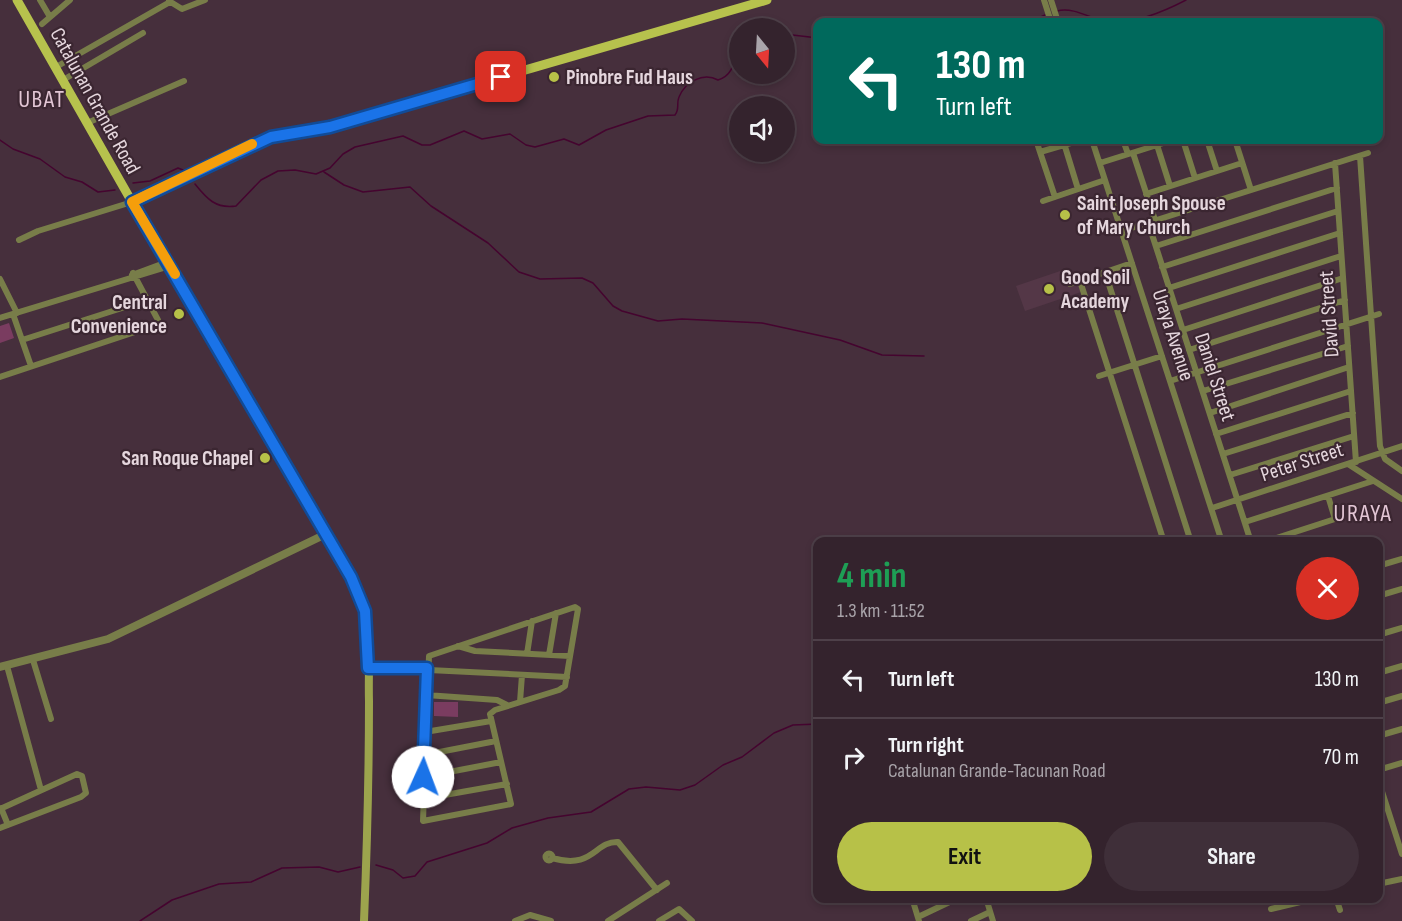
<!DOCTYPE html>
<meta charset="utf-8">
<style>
:root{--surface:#34232d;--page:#3f2f39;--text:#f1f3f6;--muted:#a9a4aa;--line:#4e4049;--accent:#b7c148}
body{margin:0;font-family:"Sofia Sans Condensed",sans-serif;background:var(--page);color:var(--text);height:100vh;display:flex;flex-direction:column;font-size:22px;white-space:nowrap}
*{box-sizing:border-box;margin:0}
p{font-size:20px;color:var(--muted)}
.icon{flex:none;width:33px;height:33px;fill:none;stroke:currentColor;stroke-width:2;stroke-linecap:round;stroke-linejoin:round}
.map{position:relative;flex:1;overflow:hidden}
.drawer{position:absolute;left:813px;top:537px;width:570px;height:366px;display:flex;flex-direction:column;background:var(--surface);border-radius:12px;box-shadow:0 3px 9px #0003,0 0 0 2px var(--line)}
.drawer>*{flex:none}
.top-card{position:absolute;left:813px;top:18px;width:570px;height:126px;border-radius:12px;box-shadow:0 3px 9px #0003,0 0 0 2px var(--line);background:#00695c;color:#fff;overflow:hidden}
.needle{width:39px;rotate:162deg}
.buttons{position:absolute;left:729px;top:18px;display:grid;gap:12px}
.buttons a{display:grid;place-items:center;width:66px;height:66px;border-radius:50%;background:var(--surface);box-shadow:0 3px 9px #0003,0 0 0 2px var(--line);font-size:30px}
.pin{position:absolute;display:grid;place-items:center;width:51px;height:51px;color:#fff;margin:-26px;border-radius:12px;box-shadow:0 3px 9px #0006}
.me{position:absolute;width:66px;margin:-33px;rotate:2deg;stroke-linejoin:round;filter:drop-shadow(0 0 4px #0008)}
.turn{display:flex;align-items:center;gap:21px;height:126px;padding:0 24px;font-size:27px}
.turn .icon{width:78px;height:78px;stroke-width:2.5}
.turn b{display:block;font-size:42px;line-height:51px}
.round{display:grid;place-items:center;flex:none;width:63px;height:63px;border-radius:32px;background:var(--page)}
.headline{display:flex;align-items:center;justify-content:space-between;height:102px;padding:0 24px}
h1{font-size:36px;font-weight:700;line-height:45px;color:#1e9e55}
.button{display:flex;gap:12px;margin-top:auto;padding:12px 24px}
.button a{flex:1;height:69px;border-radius:36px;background:var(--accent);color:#111;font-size:24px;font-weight:700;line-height:69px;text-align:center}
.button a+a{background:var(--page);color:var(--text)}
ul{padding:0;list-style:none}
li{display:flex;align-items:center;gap:18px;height:78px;padding:0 24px;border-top:2px solid var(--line)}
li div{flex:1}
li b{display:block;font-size:22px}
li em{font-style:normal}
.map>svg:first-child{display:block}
.built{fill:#543747}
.green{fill:#7a3c60}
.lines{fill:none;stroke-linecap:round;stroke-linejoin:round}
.stream{stroke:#45042f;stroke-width:1.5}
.minor{stroke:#787d49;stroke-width:6}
.tertiary{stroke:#787d49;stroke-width:8}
.secondary{stroke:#9ca44d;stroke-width:8}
.primary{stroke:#b7c24d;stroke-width:9}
.route-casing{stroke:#114b97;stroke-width:15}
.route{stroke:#1a73e8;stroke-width:10}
.slow{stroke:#f59e0b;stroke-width:10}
.poi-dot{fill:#b7c148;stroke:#3b2631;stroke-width:2}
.labels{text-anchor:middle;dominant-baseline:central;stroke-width:4.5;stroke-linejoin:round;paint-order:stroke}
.poi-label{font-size:21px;font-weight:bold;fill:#e5d6dd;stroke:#3b2631;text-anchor:start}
.street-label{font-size:21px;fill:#e5d6dd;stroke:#3b2631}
.quarter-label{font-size:24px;letter-spacing:1.5px;fill:#e3c6d5;stroke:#3b2631}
</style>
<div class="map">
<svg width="1402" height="921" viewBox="0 0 1402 921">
<rect width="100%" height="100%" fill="#462f3c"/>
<!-- built -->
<path class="built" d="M1066,269L1072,285L1078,283L1081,292L1025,311L1016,286Z"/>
<!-- green -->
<path class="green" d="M9,323L14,338L0,343V326Z
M434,702H458V717L434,716Z"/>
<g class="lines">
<!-- stream -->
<path class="stream" d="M1057,11C1073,7 1088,17 1103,21C1129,26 1163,12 1186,0
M1030,22L1045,15
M784,34L818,38
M0,140L13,149L40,159L65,177L82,182L98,192L115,190
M324,172L344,185L363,192L410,187L431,206L488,243L519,272L540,279L582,278L593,283L613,306L622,311L658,321L682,319L762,323L840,340L882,355L924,356
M133,183L150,181L178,168L183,170
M195,184C207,199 216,209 236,206L261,180L278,171L295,170L316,174L330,168L343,154L355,147L403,136L422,145H430L464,131L482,139L510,134L526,145L535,147L564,139L579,145L606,130L648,116L675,115C680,109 676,104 679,97C685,82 703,72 718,80C737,74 733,56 740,41
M376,865L393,870L403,878L415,876L427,862L487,843L512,828L548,818L591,812L629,789L646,787L680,790L695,785L723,765L742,757L774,733L793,725L818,724
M140,921L172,900L219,884L251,882L282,868L319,867L338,872L360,867"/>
<!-- minor -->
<path class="minor" d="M40,0L50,17
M1044,0L1051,22
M1051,0L1058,22
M169,1L182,9L205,0
M1205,22H1208
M42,24L70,0
M56,67L170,2
M63,80L143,33
M87,123L184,81
M1036,140L1055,197
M1063,140L1078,189
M1092,140L1222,542
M1123,140L1128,154
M1183,140L1195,178
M1207,140L1217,171
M1235,140L1251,190
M1157,145L1170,186
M1040,152L1081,140
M1133,153L1155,220
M1360,156L1380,446L1385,459L1402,471
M1100,163L1173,140
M1335,163L1356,462
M1146,194L1242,163
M1043,201L1105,180
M1148,222L1251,542
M1122,231L1368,153
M19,240L38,231L132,202
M1156,246L1337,188
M1162,267L1338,211
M1105,272L1191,542
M132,275L167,262
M0,279L17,313
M1080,281L1164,542
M1070,284L1132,263
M1169,288L1340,233
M1176,309L1341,256
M13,314L31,366
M0,318L170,266
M1183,330L1343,278
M22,340L147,300
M1189,350L1345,300
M1099,376L1162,356
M0,377L156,325L158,320L133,273
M1170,381L1379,314
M1203,391L1348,346
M1210,413L1349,367
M1216,434L1351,391
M1223,454L1353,413
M1348,464L1402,499
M1230,475L1354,436
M1212,508L1402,446
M1245,522L1373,481
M1264,542L1335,519L1328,496
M1378,566L1402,559
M1378,596L1402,589
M575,607L578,609L565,686L559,690L495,710L490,714L511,804L423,821L429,656Z
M1378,635L1402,628
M458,646L475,651L570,656
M527,654L532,621
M549,655L556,613
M33,660L51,719
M7,666L41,790
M368,668L411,672L429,670
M402,669L427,668L429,670L567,677
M1378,673L1402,666
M426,695L497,700L507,705
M520,702L522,675
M1378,703L1402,696
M425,732L491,721
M1378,736L1402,729
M424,755L496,741
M1378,770L1402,763
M423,777L501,762
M1378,779L1402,854
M422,799L507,784
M1,808L8,825
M0,809L77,774L82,776L86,793L81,797L0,828
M545.5 857a3.5 3.5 0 1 1 7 0a3.5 3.5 0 1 1-7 0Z
M552,858C594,870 594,841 618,842L657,890
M1378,884L1402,879
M912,898L919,921
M986,898L993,921
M1336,898L1340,910
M1271,909L1317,898
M918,917L958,898
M515,921L530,915L551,921
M608,921L667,883
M659,921L679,909L692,921
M971,921L990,912"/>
<!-- tertiary -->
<path class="tertiary" d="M0,667L108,639L326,534"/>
<!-- secondary -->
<path class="secondary" d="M132,202L221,351L362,601C372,633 368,669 369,701C369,775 367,848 364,921"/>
<!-- primary -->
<path class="primary" d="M17,0L132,202L264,139L339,124L767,0"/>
</g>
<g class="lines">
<defs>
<path id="route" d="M423,777L427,668H368L365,611L351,577L132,202L271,137L330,127L501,77"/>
</defs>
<!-- route casing -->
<use href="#route" class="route-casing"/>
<!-- route -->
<use href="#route" class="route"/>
<!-- slow -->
<path class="slow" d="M175,274L132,202L252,144"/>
</g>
<!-- markers -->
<g class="poi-dot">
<circle cx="554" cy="77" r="6"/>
<circle cx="1065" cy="215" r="6"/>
<circle cx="1049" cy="289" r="6"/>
<circle cx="179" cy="314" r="6"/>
<circle cx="265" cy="458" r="6"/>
</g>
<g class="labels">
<!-- poi labels -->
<g class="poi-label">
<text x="566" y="77">Pinobre Fud Haus</text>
<text x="1077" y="203">Saint Joseph Spouse<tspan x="1077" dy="24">of Mary Church</tspan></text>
<text x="1061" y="277">Good Soil<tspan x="1061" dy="24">Academy</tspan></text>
<text x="167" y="302" text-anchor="end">Central<tspan x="167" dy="24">Convenience</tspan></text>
<text x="253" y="458" text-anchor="end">San Roque Chapel</text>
</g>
<!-- street labels -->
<g class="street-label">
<text transform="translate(95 101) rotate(61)">Catalunan Grande Road</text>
<text transform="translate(1329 314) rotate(-94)">David Street</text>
<text transform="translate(1173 335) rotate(72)">Uraya Avenue</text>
<text transform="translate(1215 377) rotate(72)">Daniel Street</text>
<text transform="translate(1302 462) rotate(-18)">Peter Street</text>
</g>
<!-- quarter labels -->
<g class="quarter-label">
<text x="42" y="99">UBAT</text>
<text x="1363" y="513">URAYA</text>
</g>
</g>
</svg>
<div class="buttons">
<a><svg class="needle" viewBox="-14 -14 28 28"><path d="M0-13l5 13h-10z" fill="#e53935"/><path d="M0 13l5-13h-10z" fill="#a9a4aa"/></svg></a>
<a><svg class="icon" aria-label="sound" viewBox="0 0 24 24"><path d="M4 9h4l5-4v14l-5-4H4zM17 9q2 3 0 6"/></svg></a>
</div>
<div class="pin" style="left:501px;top:77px;background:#d93025"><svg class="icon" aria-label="arrive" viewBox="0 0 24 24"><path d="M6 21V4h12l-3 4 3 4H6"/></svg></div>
<svg class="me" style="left:423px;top:777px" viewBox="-20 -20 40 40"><circle r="19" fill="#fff"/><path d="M0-13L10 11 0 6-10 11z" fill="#1a73e8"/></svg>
<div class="top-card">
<div class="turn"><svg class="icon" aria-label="left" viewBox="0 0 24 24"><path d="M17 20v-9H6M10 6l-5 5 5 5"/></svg><div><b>130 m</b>Turn left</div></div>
</div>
<section class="drawer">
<div class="headline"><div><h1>4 min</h1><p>1.3 km · 11:52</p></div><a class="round" style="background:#d93025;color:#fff"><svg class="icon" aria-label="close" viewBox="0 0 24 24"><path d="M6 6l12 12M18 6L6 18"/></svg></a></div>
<ul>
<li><svg class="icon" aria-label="left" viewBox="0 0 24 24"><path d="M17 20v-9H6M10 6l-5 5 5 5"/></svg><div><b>Turn left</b></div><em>130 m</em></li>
<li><svg class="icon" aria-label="right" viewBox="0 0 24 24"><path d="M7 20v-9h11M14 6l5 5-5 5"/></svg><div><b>Turn right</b><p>Catalunan Grande-Tacunan Road</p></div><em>70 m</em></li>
</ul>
<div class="button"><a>Exit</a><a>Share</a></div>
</section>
</div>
